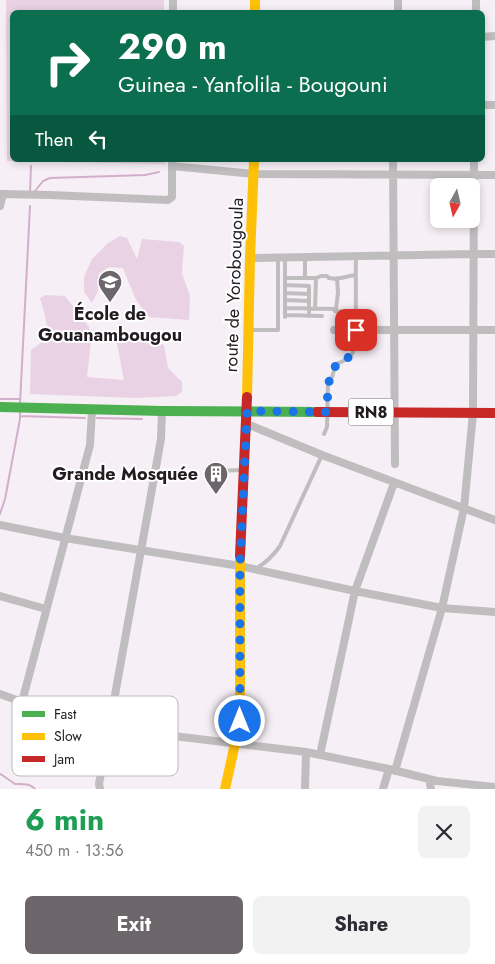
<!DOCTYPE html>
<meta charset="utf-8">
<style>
:root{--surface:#fff;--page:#f2f2f3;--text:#2b2b33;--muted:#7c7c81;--accent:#6c666b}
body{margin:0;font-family:Jost,sans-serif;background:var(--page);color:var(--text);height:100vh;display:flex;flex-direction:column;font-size:19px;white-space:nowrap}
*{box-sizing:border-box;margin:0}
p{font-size:16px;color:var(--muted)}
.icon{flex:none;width:28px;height:28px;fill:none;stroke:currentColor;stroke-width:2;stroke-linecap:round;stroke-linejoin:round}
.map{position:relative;height:789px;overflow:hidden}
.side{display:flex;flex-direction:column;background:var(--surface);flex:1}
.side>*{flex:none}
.guide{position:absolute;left:10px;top:10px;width:475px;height:152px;border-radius:8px;box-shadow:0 2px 8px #0003;background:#0b6e4f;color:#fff;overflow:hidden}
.needle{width:32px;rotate:188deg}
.buttons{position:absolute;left:430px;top:178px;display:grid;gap:10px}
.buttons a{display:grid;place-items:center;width:50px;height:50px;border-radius:8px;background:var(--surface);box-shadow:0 2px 8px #0003;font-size:25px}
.pin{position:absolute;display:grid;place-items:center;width:42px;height:42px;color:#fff;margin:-21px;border-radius:10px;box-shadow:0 2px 8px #0006}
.me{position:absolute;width:55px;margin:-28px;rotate:0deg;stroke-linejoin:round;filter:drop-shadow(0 0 4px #0008)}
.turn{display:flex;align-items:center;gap:18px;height:105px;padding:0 25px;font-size:22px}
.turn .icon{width:65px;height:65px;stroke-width:2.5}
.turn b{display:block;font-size:35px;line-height:42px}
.then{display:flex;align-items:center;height:48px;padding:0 25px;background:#0003;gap:10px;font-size:19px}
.round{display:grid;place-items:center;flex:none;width:52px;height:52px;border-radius:8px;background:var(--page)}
.overview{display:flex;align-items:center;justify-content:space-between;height:85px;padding:0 25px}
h1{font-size:30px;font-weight:700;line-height:38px;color:#1e9e55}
.cta{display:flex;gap:10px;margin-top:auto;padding:10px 25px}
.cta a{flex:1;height:58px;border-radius:8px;background:var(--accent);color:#fff;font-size:20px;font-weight:700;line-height:58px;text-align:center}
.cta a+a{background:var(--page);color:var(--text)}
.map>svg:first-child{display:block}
.green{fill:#e9d2e3}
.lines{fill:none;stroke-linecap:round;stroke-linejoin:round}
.stream{stroke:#d3aecb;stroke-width:2}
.lane{stroke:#c0bdbf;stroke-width:4}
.street{stroke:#c0bdbf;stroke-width:8}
.fast{stroke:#4caf50;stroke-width:10}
.slow{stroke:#ffc107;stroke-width:10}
.jam{stroke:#c62828;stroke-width:10}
.route{stroke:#1a73e8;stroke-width:9;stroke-dasharray:0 16.2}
.labels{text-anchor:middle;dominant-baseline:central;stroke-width:4;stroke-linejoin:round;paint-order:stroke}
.shield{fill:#fff;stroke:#646063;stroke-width:1}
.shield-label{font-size:16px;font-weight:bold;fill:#211c20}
.street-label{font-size:18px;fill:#211c20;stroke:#fff}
.poi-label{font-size:18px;font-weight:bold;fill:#211c20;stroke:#fff}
.key{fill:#fff;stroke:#bcbbbc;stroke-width:1}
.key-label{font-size:14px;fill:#211c20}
</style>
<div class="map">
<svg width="495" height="789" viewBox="0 0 495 789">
<rect width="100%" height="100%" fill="#f6eff5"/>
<!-- green -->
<path class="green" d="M6,0H164V12H12V160H165V164L7,161Z
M120,236L127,238L137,259L142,239L179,242L184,246L182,274L190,296L189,320L149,317L136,300L123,268L109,267L99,273L98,291L92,303L84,292V277L92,259L107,244Z
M46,295L65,296L89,327L91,340L87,377L124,380L116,339L122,332H130L164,345L168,368L182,382V392L176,396L137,398L30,394L31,350C35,347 42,343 44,339C51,328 43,310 40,298Z"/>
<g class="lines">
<!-- stream -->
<path class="stream" d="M35,191L43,181L50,178L145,175L159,172
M30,192L31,166
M0,399H20
M20,404L30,206
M20,416L85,418
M97,418L142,419
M0,514L5,499L20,419V411
M0,774L2,775L15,784C22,784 30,783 35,789"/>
<!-- lane -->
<path class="lane" d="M285,258V317
M305,258V278
M285,278H316L321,276H327L329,278L336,279L355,275
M285,285L309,286V316
M285,293L309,294
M285,300L309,301
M285,308L336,309L335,311L356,313
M315,309L316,278
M336,309L338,293L337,278
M285,315L322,316
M249,330H278V258
M324,434L327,427L328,383L332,377L336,364C342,362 349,359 352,354C358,345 355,272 356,257
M215,471L243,470
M257,568C267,562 273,556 280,546L322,455"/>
<!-- street -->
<path class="street" d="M173,12V0
M398,12V0
M476,12V0
M482,37L495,36
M482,105H495
M393,160L395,464
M172,166L254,174L495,175
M0,194L50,195L168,200L172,197V160
M0,206L3,194
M250,258L473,254H495
M334,330H495
M247,424L322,455L495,520
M0,525L65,538L240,566L355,591L442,608L495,612
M0,596L46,609
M0,694L22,702L96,711L157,734L306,752L389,769L437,781L495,787
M22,702L90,445L92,410
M320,755L355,591L394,483
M395,771L442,608L464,508L473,413L474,160
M429,779L431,789
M100,789L99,784L161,439L162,411
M305,789L306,752
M383,789L389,769"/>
<!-- fast -->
<path class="fast" d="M0,407L162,411L317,412"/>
<!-- slow -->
<path class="slow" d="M255,0V12
M247,397L250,258L254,160
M225,789L240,721V556"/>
<!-- jam -->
<path class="jam" d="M317,412L495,413
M240,556L247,397"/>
</g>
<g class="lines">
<!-- route -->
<path class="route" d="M240,721V566L247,411L327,412L328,383L332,377L336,364C357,355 354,351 356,330"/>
</g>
<!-- icons -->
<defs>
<symbol id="school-pin" viewBox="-11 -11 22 30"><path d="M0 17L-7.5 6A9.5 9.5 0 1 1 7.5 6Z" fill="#6c666b" stroke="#fff"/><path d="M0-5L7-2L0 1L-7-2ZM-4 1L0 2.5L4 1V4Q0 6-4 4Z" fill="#fff"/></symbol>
<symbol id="building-pin" viewBox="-11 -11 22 30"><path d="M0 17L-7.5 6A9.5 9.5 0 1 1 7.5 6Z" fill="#6c666b" stroke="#fff"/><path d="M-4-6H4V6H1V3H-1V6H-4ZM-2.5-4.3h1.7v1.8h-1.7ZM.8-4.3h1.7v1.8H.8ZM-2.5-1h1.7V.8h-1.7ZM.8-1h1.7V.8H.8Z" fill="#fff"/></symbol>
</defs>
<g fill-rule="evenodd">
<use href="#school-pin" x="96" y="268" width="28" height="38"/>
<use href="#building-pin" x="202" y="460" width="28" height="38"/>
</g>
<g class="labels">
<!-- shield labels -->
<rect class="shield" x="348.5" y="398.5" width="45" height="27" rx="4"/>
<g class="shield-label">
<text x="371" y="412">RN8</text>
</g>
<!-- street labels -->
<g class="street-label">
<text transform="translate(234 285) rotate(-88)">route de Yorobougoula</text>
</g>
<!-- poi labels -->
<g class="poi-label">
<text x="110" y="314">École de<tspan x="110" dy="21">Gouanambougou</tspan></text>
<text x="198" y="474" text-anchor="end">Grande Mosquée</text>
</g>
</g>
<!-- legend -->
<rect x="12" y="696" width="166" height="80" rx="8" class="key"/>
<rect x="22" y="711" width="23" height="6" fill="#4caf50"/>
<rect x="22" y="733" width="23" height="7" fill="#ffc107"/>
<rect x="22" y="756" width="23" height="6" fill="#c62828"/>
<g class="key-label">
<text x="54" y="719">Fast</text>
<text x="54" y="741">Slow</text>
<text x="54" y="764">Jam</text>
</g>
</svg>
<div class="buttons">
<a><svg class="needle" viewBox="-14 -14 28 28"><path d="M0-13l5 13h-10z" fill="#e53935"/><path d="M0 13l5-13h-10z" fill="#7c7c81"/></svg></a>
</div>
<div class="pin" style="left:356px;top:330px;background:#d93025"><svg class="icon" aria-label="arrive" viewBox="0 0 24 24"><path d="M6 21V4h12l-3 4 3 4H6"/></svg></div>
<svg class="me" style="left:240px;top:721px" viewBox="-20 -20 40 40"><circle r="17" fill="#1a73e8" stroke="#fff" stroke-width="3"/><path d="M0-11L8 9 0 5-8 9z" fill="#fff"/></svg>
<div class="guide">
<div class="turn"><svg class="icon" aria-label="right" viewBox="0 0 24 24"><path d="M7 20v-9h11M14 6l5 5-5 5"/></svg><div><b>290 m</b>Guinea - Yanfolila - Bougouni</div></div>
<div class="then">Then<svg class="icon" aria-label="left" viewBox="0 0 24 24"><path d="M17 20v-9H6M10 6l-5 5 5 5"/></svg></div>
</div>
</div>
<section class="side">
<div class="overview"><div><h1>6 min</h1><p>450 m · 13:56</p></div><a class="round"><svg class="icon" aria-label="close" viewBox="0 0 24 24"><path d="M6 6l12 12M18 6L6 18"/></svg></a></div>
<div class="cta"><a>Exit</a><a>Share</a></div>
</section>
